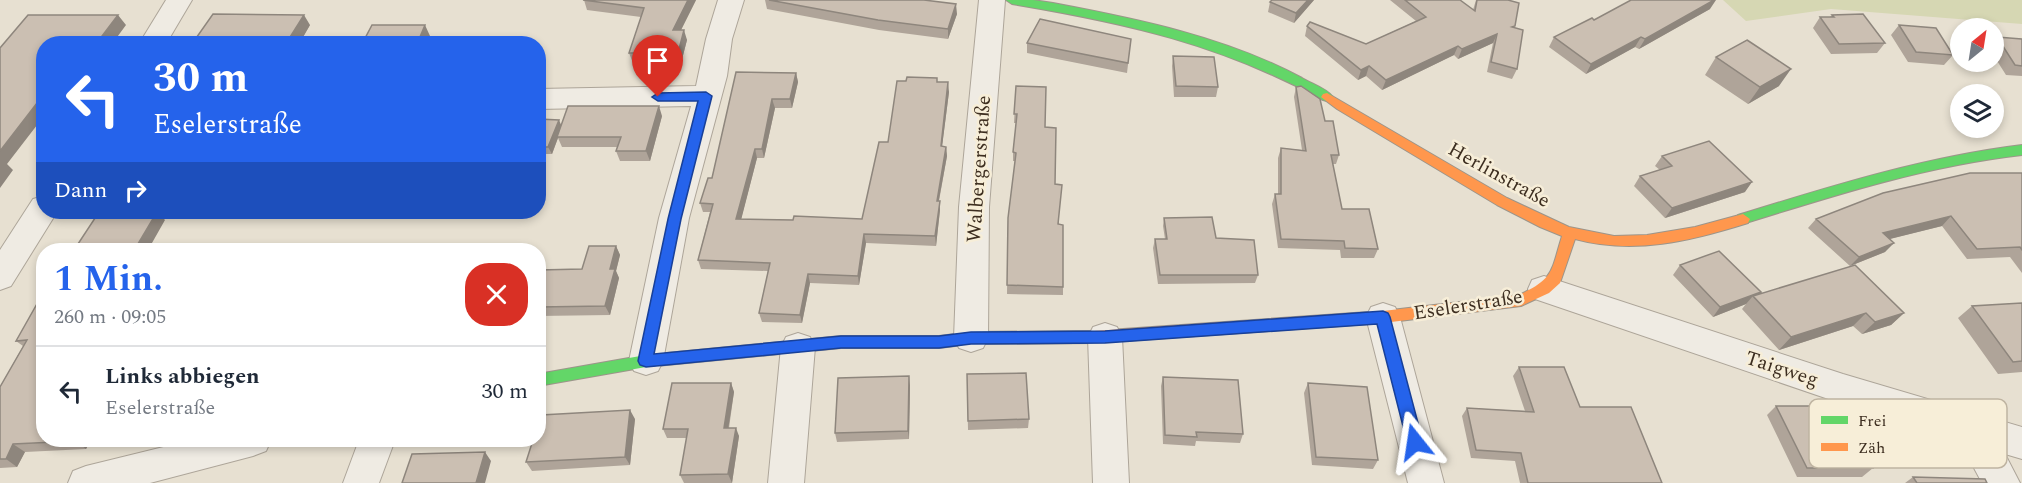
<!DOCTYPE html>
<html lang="de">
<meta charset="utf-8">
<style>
:root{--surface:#fff;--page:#f2f2f3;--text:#1f2937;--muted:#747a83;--line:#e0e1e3;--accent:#2563eb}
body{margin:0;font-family:Spectral,serif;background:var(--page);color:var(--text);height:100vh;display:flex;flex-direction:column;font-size:22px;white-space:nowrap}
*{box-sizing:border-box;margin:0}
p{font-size:20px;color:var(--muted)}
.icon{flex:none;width:33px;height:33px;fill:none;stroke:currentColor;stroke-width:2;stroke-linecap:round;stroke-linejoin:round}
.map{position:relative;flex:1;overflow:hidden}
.panel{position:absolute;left:36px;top:243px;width:510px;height:204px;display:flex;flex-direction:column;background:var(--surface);border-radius:24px;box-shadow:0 3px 9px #0003}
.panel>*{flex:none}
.top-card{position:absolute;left:36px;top:36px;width:510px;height:183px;border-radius:24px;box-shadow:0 3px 9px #0003;background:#2563eb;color:#fff;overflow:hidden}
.needle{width:39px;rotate:30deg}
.fabs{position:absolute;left:1950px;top:18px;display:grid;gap:12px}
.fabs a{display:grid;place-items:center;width:54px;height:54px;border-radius:50%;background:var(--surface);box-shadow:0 3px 9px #0003;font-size:30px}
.pin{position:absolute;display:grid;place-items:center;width:51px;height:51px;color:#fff;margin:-62px -26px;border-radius:50% 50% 50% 0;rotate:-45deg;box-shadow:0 0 6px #0007}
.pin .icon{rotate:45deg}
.me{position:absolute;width:66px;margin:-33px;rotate:345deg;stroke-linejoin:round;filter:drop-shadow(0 0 4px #0008)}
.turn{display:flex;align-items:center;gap:21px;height:126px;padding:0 18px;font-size:27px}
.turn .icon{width:78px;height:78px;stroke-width:2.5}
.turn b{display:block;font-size:42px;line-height:51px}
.then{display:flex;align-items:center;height:57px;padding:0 18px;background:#0003;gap:12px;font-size:22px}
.round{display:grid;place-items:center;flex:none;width:63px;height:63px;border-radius:24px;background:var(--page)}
.overview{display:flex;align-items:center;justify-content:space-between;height:102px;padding:0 18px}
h1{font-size:36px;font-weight:700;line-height:45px;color:var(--accent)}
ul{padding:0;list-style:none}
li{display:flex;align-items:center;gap:18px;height:90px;padding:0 18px;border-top:2px solid var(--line)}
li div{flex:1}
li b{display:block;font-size:22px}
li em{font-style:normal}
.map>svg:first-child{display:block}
.green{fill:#d6d7b3}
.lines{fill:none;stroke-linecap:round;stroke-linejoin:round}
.street-casing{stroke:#ada599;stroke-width:2}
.fast-casing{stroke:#9c958a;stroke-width:2}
.slow-casing{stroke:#9c958a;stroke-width:2}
.street{fill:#efebe3;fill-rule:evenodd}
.fast{fill:#63d668;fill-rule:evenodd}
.slow{fill:#ff974d;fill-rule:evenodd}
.wall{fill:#afa499}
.shaded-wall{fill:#8e867d}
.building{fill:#cbbfb2;stroke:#8e867d;stroke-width:1.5}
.route{fill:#2563eb;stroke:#184099;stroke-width:1.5}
.labels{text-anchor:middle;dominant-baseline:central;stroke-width:5;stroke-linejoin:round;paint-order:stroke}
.street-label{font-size:20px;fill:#3d2e20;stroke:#f7eed8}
.key{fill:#f7eed8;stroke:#bfb4a1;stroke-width:1.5}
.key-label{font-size:16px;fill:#3d2e20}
</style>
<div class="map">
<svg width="2022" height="483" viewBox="0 0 2022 483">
<rect width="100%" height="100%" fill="#e7e0d1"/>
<!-- green -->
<path class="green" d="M1723,0H2022V24L1831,9L1746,21Z"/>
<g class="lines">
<defs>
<path id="street" d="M166,0H192L166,44H139Z
M718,0H744L732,39L727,76L689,218L663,361L658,371L646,375L634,371L629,361L659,218L691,106L538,109V89L696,86L706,39Z
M979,0H1005L989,207L988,338L983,348L971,352L959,348L954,338L959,207Z
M44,196V212H57L11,286L0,290V250L33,199Z
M1544,276L1843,374L2022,427V459L2005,454L2020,483H1982L1959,440L1843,404L1532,298L1528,289L1532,280Z
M1383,303L1395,307L1400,317L1444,483H1408L1366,317L1371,307Z
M1105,323L1117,327L1122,337L1129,483H1093L1088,337L1093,327Z
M798,333L810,337L815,347L804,483H768L781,347L786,337Z
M192,440H271L266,451L253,456L150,483H68L73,471L86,466Z
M359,440H395L379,483H343Z"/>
<path id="fast" d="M1006,0H1033L1053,3C1138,19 1226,37 1302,78C1312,84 1326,88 1333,97L1327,101L1323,100C1220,44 1126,23 1012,4Z
M2022,145V155C1926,166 1835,195 1743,224L1736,219L1738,215C1832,186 1924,157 2022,145Z
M1094,331L1099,333L1101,337L1099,341L1094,343L971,344L939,348H841L646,367L538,386V374L646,355L841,336H939L971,332Z"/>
<path id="slow" d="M1327,93L1507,198L1569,227L1614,236L1647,235L1695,227L1743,214L1750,219L1748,223C1691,241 1634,255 1575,239L1560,283L1549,293L1521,306L1383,323L1094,343L1089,341L1087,337L1089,333L1094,331L1383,311L1519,295C1555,278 1551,271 1562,236L1540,227L1497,205L1337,109L1321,97L1323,94Z"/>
</defs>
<!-- street casing -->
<use href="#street" class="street-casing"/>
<!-- fast casing -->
<use href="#fast" class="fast-casing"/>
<!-- slow casing -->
<use href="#slow" class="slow-casing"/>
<!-- street -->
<use href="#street" class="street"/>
<!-- fast -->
<use href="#fast" class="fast"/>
<!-- slow -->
<use href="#slow" class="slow"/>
</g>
<!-- wall -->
<path class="wall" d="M584,0H696L681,30L687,40L681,63H633L629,53L641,17L587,10Z
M765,0H924L957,14L948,39L879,30L767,9Z
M1272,0H1314L1294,23L1268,12L1270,2Z
M1390,0H1460L1473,10L1476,0H1508L1514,27L1517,69L1512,79L1487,72L1493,43L1458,59L1454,55L1382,90L1366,76L1358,80L1305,36L1307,26L1366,44L1416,21Z
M1638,1L1710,9L1639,49L1635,47L1586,74L1549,47L1554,37Z
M1832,15L1885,43L1877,53L1831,54L1813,28L1820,17H1830Z
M310,25L299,44H196L194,41Z
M1899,25L1953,55L1944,65L1908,62L1891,35Z
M1997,37L2022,39V76L2006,75L1994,56V40Z
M1131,39L1127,73L1027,53V43Z
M1173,56L1218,87L1216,97H1174L1172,66Z
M1716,57L1779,86L1748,104L1705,75Z
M736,72L796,73L798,82L792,108H775L764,158H757L741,219L793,220L862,219L888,142L937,82L949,92L942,146L946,147L947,156L939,201L940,210L936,246L866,243L859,285L810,283L802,323L762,322L759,313L768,271L701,269L698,260L710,212H703L700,203L712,178Z
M1016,86L1045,127L1055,184L1059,224L1063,287V295L1007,294L1008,218L1015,161H1013V152L1016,123H1014Z
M1296,87L1325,121L1339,155L1336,164H1333L1342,209L1378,249L1374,258H1341L1340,250L1278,248L1272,204L1275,194H1278V158L1281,148L1302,150L1294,97Z
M662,116L650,161H620L616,151L617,147H562L558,138L552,154H538V119L561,125Z
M1662,156L1745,192L1665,218L1634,186L1640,176L1660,170L1655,166Z
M2022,173V273L2010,257L1967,259L1942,226L1889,239L1885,252L1850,266L1808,228L1816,219Z
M1164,218L1216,238L1258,275L1255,283L1158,284L1153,248L1155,239H1165L1163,226Z
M616,246L620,255L616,271L619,278L610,315L538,316V272L582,269Z
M1680,265L1759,294L1904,313L1891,325L1862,334L1853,326L1779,350L1742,309L1746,304L1713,317L1673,275Z
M44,295V440H91L86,449L25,452L17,467L0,468V387L23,346L16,341Z
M2022,303V372L1998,374L1958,318L1972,306Z
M1519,367L1580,407L1662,483H1520L1515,461L1471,458L1462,416L1467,408L1525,411L1513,376Z
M967,374L1029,419L1028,428L968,430Z
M1163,377L1243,434L1240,443L1196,441L1195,446L1163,444L1161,386Z
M731,383L734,392L729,428L739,436L732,483H684L680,475L687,438H667L663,429Z
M1308,383L1378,460L1373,469L1312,465L1304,393Z
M910,385L909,439L837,442L835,433Z
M1776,406L1873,468L1862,477H1797L1767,415Z
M635,419L630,465L532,471L526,462Z
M1913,477L1987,483H1905Z"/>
<!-- shaded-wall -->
<path class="shaded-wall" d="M688,0H696L676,40L673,30Z
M1308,0H1314L1294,23L1296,13Z
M1714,0H1716L1710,9L1639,49L1645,39Z
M956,4L957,14L948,39V29Z
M118,15L126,25L112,44H96Z
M304,15L310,25L299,44H287V42Z
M425,25L430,36L427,44H417Z
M684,30L687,40L681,63L678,53Z
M1497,34L1493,43L1458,59L1462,49Z
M1641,37L1635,47L1586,74L1591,64Z
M1458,46L1454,55L1382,90L1386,80Z
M1369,66L1366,76L1358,80L1361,70Z
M1791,69L1779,86L1748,104L1760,87Z
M796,73L798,82L792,108L790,99Z
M948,82L949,92L941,155V146Z
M44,94V116L7,164L13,170L0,188V151Z
M772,99L775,108L764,158L762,149Z
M659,106L662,116L650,161L646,151Z
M559,120L562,127L552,154L548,147Z
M946,147L947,156L937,210V201Z
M755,149L757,158L739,228L736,219Z
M1752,182L1745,192L1665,218L1672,208Z
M940,201V210L936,246L935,236Z
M157,212L165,220L148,250H136L135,249Z
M1951,216L1942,226L1874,243L1883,233Z
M864,234L866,243L859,285L858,276Z
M1894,243L1885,252L1850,266L1859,257Z
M616,246L620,255L616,271L619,278L610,315L605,306L610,269Z
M808,274L810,283L802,323L800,315Z
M1761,292L1755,299L1753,296L1746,304L1713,317L1720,307Z
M1866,313L1853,326L1779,350L1791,337Z
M1904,313L1891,325L1862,334L1875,322Z
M909,376L910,385L909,439L908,431Z
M731,383L734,392L727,436L724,428Z
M630,410L635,419L630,465L625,457Z
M736,428L739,436L732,483L728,474Z
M77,440H91L86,449L76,441Z
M13,444L25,452L17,467L6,459Z
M485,452L491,461L485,483H476Z"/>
<!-- building -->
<path class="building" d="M583,0H688L673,30H684L678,53H629L644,8Z
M769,0H924L956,4L948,29L878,20Z
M1272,0H1308L1296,13L1270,2Z
M1405,0H1460L1475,11L1477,0H1508L1519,3L1515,26L1512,27L1523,30L1517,69L1491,62L1497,34L1462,49L1458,46L1386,80L1369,66L1361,70L1307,26L1310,22L1366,44L1426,17Z
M1631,0H1714L1645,39L1641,37L1591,64L1554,37L1592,18L1594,20Z
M213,14L304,15L287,42L194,41Z
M1863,14L1885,43L1839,44L1820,17H1834L1832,15Z
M28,15H118L96,44H44V94L0,151V48Z
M1040,19L1131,39L1128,63L1027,43Z
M372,25H425L417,44H362Z
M1899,25L1936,28L1953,55L1916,52Z
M1997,37L2022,39V66L2015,65Z
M1747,40L1791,69L1760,87L1716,57Z
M1173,56L1214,57L1218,87L1176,86Z
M736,72L796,73L790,99H772L762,149H755L736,219L793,220L794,216L862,219L879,142H888L897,81H906L907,77L937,78V82H948L941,146L946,147L937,201H940L935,236L864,234L858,276L808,274L800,315L759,313L770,263L698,260L713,204L700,203L708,178H712Z
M1016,86L1046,87L1045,127L1056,128L1055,184L1062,185L1058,224L1063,225V287L1007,285L1008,218L1016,153L1013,152L1017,114H1014Z
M1301,86L1320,99L1325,121H1333L1339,155H1331L1342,209H1369L1378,249L1345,248L1344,241L1281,239L1275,194H1281V148L1306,151L1296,87Z
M568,106H659L646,151H616L621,137H557Z
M538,119L559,120L548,147H538Z
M1709,141L1752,182L1672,208L1640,176L1672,166L1662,156Z
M1970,173H2022V250L2020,247L1977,249L1951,216L1883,233L1894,243L1859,257L1816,219L1883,193Z
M99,212H157L135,249L130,250H74Z
M1212,217L1216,238L1254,240L1258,275H1160L1155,239H1167L1164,218Z
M589,246H616L610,269H615L605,306L538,307L539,270L582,269Z
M1719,251L1761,292L1720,307L1680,265Z
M1855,265L1904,313L1875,322L1866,313L1791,337L1753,296Z
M42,295H44V440H77L76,441L13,444L6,459H0V387L27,340L16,341Z
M2022,303V361L2013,362L1972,306Z
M1519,367H1564L1580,407H1631L1662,483H1528L1521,453L1476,450L1467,408L1534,412Z
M1026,373L1029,419L968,421L967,374Z
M909,376L908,431L835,433L838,378Z
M1163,377L1238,380L1243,434L1196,432L1197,437L1165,435Z
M672,383H731L724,428H736L728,474L680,475L688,429H663Z
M1308,383L1367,387L1378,460L1316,457Z
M1776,406H1840L1873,468H1807Z
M630,410L625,457L526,462L533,440H538V423L541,415Z
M485,452L476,483H402L412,454Z
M1913,477L1985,479L1987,483H1917Z"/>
<!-- route -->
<path class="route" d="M706,92L712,96L681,219L654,354L841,336H939L971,332L1105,331L1383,311L1388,313L1390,317L1423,442L1421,447L1415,449L1410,447L1407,442L1377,324L1105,343L971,344L939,348H841L646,367L640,365L638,361L668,219L698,101H658L652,97L658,93Z"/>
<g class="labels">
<!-- street labels -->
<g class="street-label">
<text transform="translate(979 169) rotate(-86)">Walbergerstraße</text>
<text transform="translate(1499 175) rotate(29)">Herlinstraße</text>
<text transform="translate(1468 305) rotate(-9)">Eselerstraße</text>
<text transform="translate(1782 369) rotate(18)">Taigweg</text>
</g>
</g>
<!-- legend -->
<rect x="1809" y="399" width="198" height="69" rx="9" class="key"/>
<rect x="1821" y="416" width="27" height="8" fill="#63d668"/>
<rect x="1821" y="443" width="27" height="8" fill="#ff974d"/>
<g class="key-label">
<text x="1858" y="426">Frei</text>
<text x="1858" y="453">Zäh</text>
</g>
</svg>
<div class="fabs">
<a><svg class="needle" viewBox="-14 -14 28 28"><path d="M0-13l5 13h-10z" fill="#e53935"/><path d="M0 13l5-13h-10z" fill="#747a83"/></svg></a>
<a><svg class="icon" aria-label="layers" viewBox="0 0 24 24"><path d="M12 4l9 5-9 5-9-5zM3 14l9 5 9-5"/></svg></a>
</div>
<div class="pin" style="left:658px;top:97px;background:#d93025"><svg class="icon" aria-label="arrive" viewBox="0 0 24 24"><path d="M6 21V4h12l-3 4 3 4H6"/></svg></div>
<svg class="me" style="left:1415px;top:442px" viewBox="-20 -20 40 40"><path d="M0-17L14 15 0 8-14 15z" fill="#2563eb" stroke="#fff" stroke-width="4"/></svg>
<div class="top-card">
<div class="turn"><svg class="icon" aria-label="left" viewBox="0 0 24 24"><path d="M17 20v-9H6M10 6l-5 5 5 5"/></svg><div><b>30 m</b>Eselerstraße</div></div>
<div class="then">Dann<svg class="icon" aria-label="right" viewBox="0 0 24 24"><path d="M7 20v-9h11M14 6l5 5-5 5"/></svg></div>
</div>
<section class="panel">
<div class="overview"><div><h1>1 Min.</h1><p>260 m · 09:05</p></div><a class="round" style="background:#d93025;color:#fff"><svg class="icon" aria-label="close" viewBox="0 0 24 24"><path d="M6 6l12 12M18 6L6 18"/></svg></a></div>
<ul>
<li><svg class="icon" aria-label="left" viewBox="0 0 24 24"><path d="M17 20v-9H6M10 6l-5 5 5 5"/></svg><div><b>Links abbiegen</b><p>Eselerstraße</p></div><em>30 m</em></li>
</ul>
</section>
</div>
